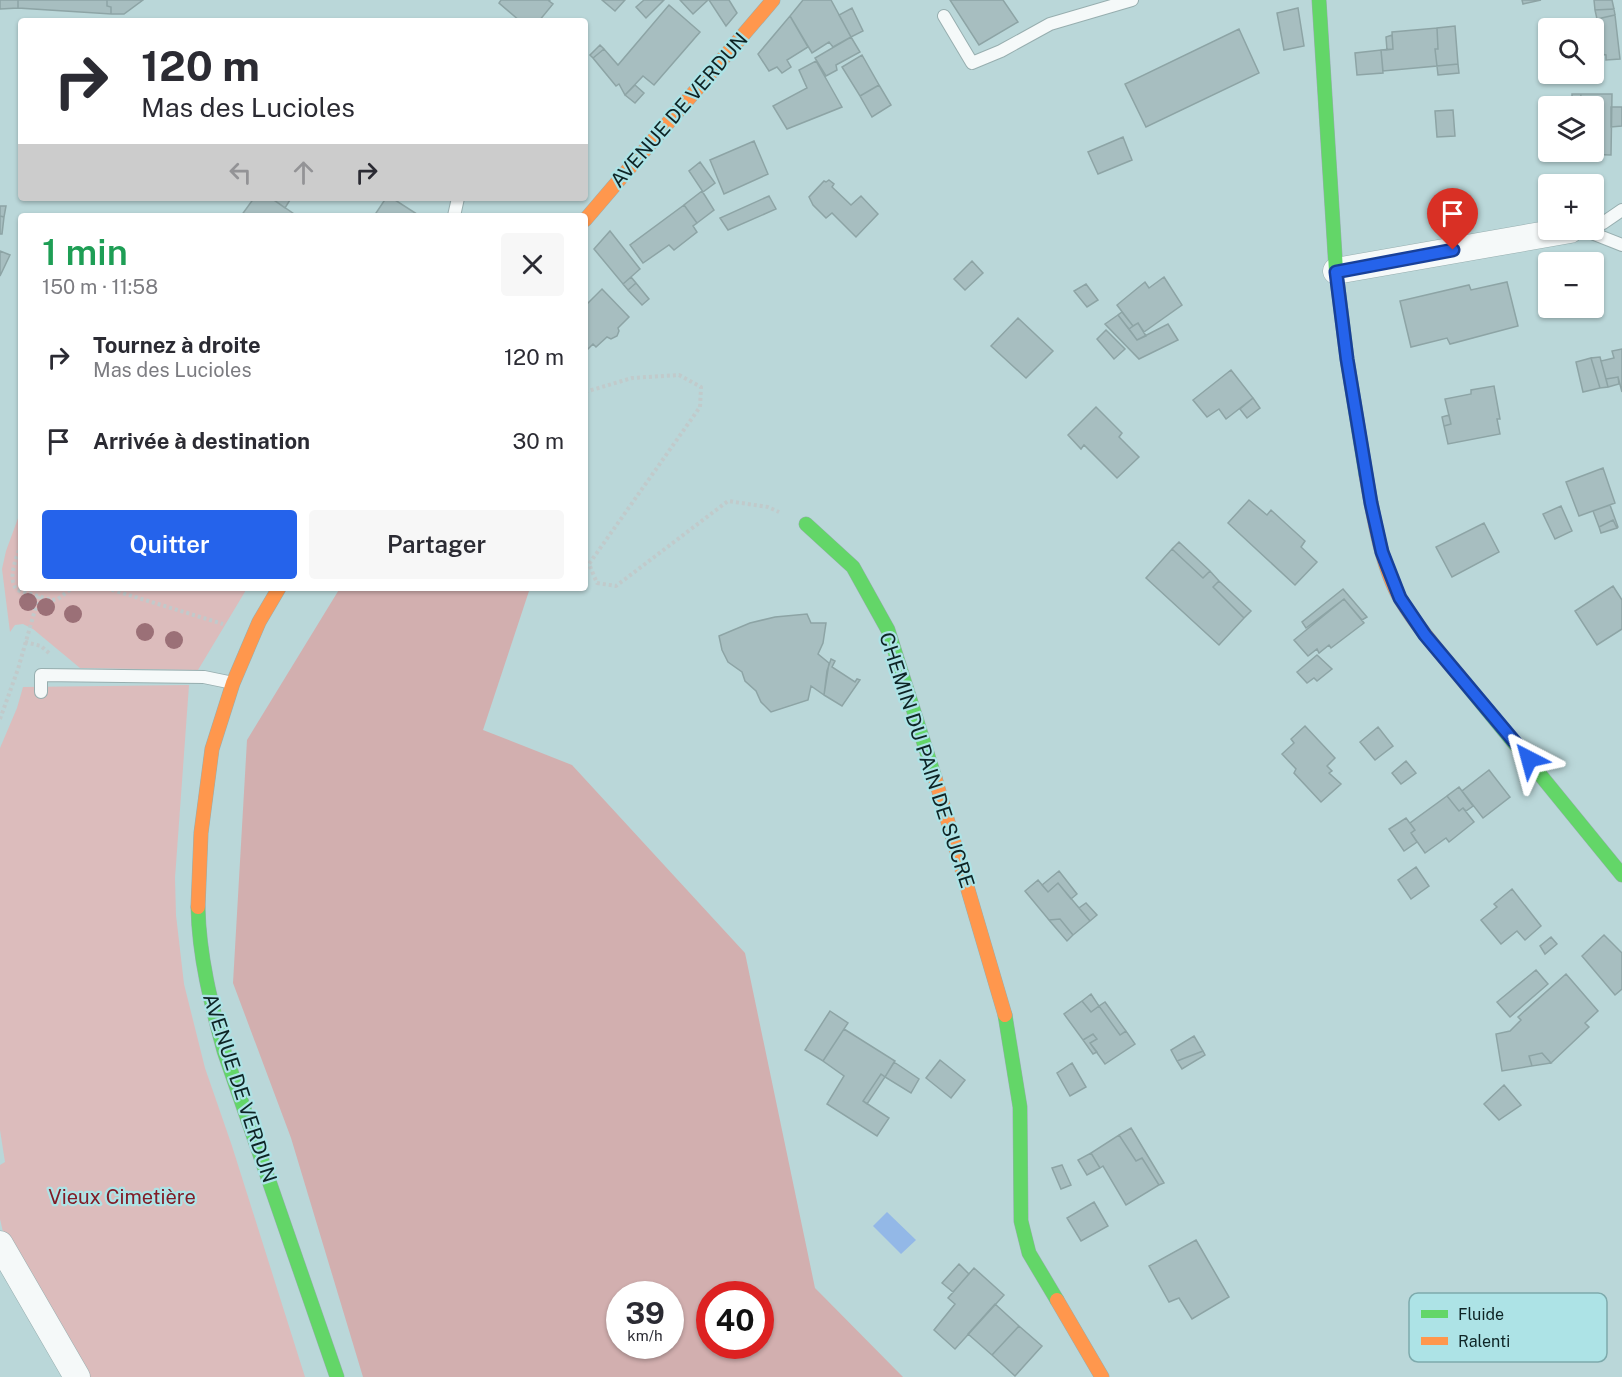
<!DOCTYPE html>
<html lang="fr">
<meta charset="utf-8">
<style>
:root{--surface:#fff;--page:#f7f7f7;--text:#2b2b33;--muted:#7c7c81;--accent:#2563eb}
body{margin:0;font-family:"Public Sans",sans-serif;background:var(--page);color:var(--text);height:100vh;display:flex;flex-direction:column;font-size:22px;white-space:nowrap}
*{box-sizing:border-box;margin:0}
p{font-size:20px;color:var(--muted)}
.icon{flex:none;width:33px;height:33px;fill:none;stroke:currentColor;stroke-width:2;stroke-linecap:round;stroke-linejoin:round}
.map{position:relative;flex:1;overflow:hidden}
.drawer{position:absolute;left:18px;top:213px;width:570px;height:378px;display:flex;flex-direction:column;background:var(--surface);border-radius:6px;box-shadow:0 2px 4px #0004}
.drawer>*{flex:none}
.top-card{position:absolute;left:18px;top:18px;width:570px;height:183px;border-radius:6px;box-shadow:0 2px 4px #0004;background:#fff;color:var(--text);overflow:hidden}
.controls{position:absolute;left:1538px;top:18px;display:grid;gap:12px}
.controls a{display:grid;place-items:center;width:66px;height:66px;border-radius:6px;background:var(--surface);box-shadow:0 2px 4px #0004;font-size:30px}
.speed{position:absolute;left:606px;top:1281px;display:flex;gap:12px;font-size:30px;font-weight:700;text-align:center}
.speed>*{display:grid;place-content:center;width:78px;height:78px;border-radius:50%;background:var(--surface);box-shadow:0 2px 4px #0004;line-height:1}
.speed small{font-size:15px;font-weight:400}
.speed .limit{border:9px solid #d22;background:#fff;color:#111}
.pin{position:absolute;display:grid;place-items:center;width:51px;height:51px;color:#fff;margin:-62px -26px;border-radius:50% 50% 50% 0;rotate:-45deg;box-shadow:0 0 6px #0007}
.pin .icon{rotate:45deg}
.me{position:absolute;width:66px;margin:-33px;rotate:321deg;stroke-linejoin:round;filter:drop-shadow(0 0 4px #0008)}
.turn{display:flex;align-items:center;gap:21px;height:126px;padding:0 24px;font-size:27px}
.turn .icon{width:78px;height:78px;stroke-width:2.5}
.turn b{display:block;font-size:42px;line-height:51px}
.lanes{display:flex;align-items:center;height:57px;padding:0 24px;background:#0003;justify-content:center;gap:30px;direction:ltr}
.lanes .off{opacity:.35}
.round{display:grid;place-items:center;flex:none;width:63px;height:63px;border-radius:6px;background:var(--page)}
.summary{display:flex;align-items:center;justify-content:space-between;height:102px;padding:0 24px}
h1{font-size:36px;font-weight:600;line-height:45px;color:#1e9e55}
.cta{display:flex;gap:12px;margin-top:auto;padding:12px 24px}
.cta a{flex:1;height:69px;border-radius:6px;background:var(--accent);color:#fff;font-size:24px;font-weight:600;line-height:69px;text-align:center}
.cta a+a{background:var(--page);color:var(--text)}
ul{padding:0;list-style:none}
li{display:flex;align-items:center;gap:18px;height:84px;padding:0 24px}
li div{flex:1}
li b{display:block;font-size:22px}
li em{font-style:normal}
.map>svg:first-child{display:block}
.green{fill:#dcbcbc}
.forest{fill:#d2afaf;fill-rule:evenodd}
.water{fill:#93b8e7}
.building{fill:#a7bec0;stroke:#8da4a5;stroke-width:1.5}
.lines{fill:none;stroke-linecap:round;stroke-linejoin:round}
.lane-casing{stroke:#97aeaf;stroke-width:14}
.street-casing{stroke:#97aeaf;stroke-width:27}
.fast-casing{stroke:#97aeaf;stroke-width:15}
.slow-casing{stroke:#97aeaf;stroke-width:15}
.path{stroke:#c1cacb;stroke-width:4;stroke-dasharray:3 3;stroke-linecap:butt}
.lane{stroke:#f5f9f9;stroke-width:12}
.street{stroke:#f5f9f9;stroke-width:26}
.fast{stroke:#63d668;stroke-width:14}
.slow{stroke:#ff974d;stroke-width:14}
.tree{fill:#9b7077}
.route-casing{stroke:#184099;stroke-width:15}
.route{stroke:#2563eb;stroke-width:10}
.labels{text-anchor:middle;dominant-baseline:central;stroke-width:4.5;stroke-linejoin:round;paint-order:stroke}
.street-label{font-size:20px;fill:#0e2425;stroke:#ade3e6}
.park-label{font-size:20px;fill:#821b26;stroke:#ade3e6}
.key{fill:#ade3e6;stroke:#7daaac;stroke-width:1.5}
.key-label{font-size:16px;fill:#0e2425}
</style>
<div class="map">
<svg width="1622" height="1377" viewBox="0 0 1622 1377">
<rect width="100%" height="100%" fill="#bad7d9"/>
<!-- green -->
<path class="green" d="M21,510V588L246,590L198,670L80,668L33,629L23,624L15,625L10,632L2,569L6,551Z
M189,685L175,878L176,915L184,984L205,1068L232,1146L305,1377H84L11,1249L3,1232L0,1219V1165L5,1162L0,1130V748L17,708L23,687Z"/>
<!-- forest -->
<path class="forest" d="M340,588H530L483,730L572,765L745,953L815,1288L903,1377H363L291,1138L233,983L247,740ZM670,1294V1346H620V1294ZM760,1294V1346H710V1294Z"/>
<!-- water -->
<path class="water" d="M887,1212L916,1240L901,1254L873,1226Z"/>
<!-- building -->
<path class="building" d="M0,0H18V8L0,9Z
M18,0H107V6L111,7V14L18,8Z
M107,0H143L124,14H111V7L107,6Z
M501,0H550L549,1L553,4L539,21H520L499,3Z
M602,0H625L615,11Z
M644,0H664L646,18L636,7Z
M680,0H708L693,14Z
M709,0H729L737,13L726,26Z
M803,0H831L851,37L833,47L829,42L812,53L790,16Z
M950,0H1003L1018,22L979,45Z
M1522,0H1541L1523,4Z
M1594,0H1612L1614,9L1595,10Z
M669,5L700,32L654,85L643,76L625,95L619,84L616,86L593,58L604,49L618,65Z
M852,8L863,31L851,37L839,15Z
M1298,8L1304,46L1284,50L1277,13Z
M1614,9L1615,15L1597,19L1595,10Z
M1615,15L1620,59L1606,60V55L1600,54L1597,19Z
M790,16L808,47L787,60L791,67L782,73L777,67L769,71L758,54Z
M1455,26L1458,64L1437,66L1435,49H1438L1437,28Z
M1437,28L1438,49H1435L1437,66L1383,71L1381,50L1393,49L1392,32Z
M1239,29L1259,73L1146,127L1125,84Z
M1392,35L1393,49L1387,50L1386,37Z
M851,37L860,52L836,65L837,70L826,76L815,58Z
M600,45L604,49L593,58L590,55Z
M1381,50L1383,73L1357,75L1355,53Z
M862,55L879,85L860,96L842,67Z
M816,61L842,107L787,129L773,106L807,88L799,70Z
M1458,64L1459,73L1438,75L1437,66Z
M635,85L644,93L635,103L625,95Z
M879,85L891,105L872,117L860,96Z
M1572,94H1581L1580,106H1572Z
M1581,94H1612L1611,155L1580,154V152H1593V106H1580Z
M1611,107H1622V126L1611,127Z
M1453,110L1455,136L1437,137L1435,111Z
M1123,137L1132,160L1098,174L1088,152Z
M754,141L768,174L724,194L710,160Z
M700,162L715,183L703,192L689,171Z
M829,180L834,184L832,187L851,205L861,196L878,214L856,237L832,213L826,218L813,205L809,197L824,181L826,182Z
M1594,181L1597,209L1593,210V184H1560V182Z
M702,191L714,210L697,223L684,205Z
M769,196L776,209L728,230L720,218Z
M254,198H271L297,216H241Z
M271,198H287L290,200L285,208Z
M386,198H392L420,216H374Z
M684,205L697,223L693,226L697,232L674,250L669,245L643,263L630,245Z
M0,206H6L4,217L0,216Z
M0,216L4,217L2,234H0Z
M610,231L640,269L623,284L594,249Z
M0,251L10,255L0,276Z
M972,261L983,273L965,290L954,279Z
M631,277L636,283L628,290L623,284Z
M1164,277L1182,305L1144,332L1138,323L1133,326L1117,305L1145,282L1149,288Z
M1507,282L1518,326L1450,344L1447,338L1411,347L1400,301L1469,285L1471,290Z
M636,283L649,299L642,305L628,290Z
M1086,284L1098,300L1087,307L1074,291Z
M602,289L629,317L618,328L619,331L617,336L611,339L607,337L596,347L593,344L585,352V306Z
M1122,312L1133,326L1129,329L1118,315Z
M1118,315L1137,340L1168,324L1178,340L1139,359L1105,324Z
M1018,318L1053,351L1026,378L991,346Z
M1138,323L1146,336L1137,340L1129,329Z
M1106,330L1125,349L1114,359L1097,339Z
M1622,349V392L1618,377L1606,379L1601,361L1614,358L1612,351Z
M1600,357L1608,387L1600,388L1591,358Z
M1591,358L1600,388L1583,392L1576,362Z
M1231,370L1253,398L1226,419L1219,409L1207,417L1193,400Z
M1618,377L1619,384L1608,387L1606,379Z
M1494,386L1500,419H1497L1500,434L1448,444L1444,426L1451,424L1445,399L1471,394V390Z
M1253,398L1260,408L1247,418L1240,409Z
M1096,407L1122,433L1119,437L1139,457L1117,478L1084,445L1081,449L1068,435Z
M1449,415L1451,424L1444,426L1442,417Z
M1603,468L1615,503L1579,516L1566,482Z
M1249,500L1267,515L1271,510L1305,541L1301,547L1317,562L1295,585L1228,523Z
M1610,505L1618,527L1617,528L1613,520L1599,527L1593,511Z
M1561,506L1572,531L1555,539L1543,514Z
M1613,520L1617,528L1601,533L1599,527Z
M1484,523L1499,552L1452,577L1436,547Z
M1179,542L1210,571L1203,578L1172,549Z
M1172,549L1203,578L1210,571L1219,581L1213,587L1244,618L1219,645L1146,578Z
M1219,581L1251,611L1244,618L1213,587Z
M1613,586L1622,600V629L1597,645L1575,611Z
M1343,589L1367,617L1362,620L1344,599L1306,628L1302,622Z
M1344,599L1364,623L1331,648L1329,645L1319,653L1317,649L1308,656L1294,640Z
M807,614L811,623H826L823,643L818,654L829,663L824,695L811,686L808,700L771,712L761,702L756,691L745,681L742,672L728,662L722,650L719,636L750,623L775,617Z
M1317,655L1332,669L1317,681L1314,678L1307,683L1297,672Z
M831,659L835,661L832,667L855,682L857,679L860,680L842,706L824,695L827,671Z
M1305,726L1335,758L1327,766L1332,771L1329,773L1341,784L1321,802L1294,773L1296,769L1282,754L1294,743L1291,739Z
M1378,727L1393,746L1375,760L1360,742Z
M1406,761L1416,773L1401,784L1392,773Z
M1489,770L1510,797L1483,818L1462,791Z
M1459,787L1473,806L1466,811L1463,808L1459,811L1447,796Z
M1447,796L1459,811L1463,808L1474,822L1449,842L1446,838L1425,853L1411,833L1415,830L1410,823Z
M1406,818L1415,830L1411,833L1417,842L1404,851L1389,829Z
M1416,867L1429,886L1411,899L1398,880Z
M1059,871L1077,894L1071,899L1058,883L1048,892L1042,885Z
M1038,880L1048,892L1058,883L1090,921L1073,935L1060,919L1049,920L1025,891Z
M1512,889L1541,926L1525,940L1517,931L1501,944L1481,920L1497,907L1494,904Z
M1086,903L1097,915L1090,921L1079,908Z
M1060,919L1073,935L1067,941L1049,920Z
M1604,935L1622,953V989L1615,995L1582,956Z
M1551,937L1557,944L1545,954L1540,946Z
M1536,970L1548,984L1510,1017L1497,1002Z
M1566,974L1598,1011L1585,1023L1589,1027L1551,1063L1542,1053L1529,1056L1532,1066L1502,1071L1496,1034L1510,1031L1521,1020L1518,1017Z
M1091,994L1099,1006L1091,1012L1082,1001Z
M1082,1001L1091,1012L1099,1006L1120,1035L1126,1031L1135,1044L1105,1064L1090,1043L1097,1039L1093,1034L1083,1040L1064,1014Z
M1105,1002L1126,1031L1120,1035L1099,1006Z
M830,1011L848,1023L823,1061L805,1050Z
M844,1029L895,1061L885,1077L881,1074L863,1101L889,1118L877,1136L827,1104L844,1076L823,1061Z
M1093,1034L1097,1039L1090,1043L1097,1052L1093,1054L1083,1040Z
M1194,1036L1203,1051L1177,1061L1171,1050Z
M1203,1051L1205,1055L1182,1069L1177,1061Z
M1542,1053L1551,1063L1532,1066L1529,1056Z
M940,1060L965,1080L951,1098L926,1078Z
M894,1062L919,1079L911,1093L885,1077Z
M1072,1063L1086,1087L1070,1096L1057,1073Z
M881,1074L885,1077L867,1104L863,1101Z
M1504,1085L1521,1105L1499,1120L1484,1104Z
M1131,1128L1164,1183L1159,1185L1142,1158L1136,1161L1119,1135Z
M1119,1135L1136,1161L1142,1158L1159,1185L1126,1205L1103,1166L1100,1168L1091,1153Z
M1091,1153L1100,1168L1087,1175L1078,1160Z
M1062,1165L1071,1185L1061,1189L1052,1168Z
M1094,1202L1108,1226L1081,1241L1067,1218Z
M1196,1240L1229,1297L1192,1319L1179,1298L1169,1302L1149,1266Z
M959,1264L969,1274L953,1292L942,1283Z
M974,1268L1004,1295L955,1349L934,1330L955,1304L948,1298Z
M995,1304L1019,1326L992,1355L968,1334Z
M1019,1326L1042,1346L1015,1376L992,1355Z"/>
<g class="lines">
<defs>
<path id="lane" d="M944,16L972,63L1001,51L1050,24L1132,0
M454,216L458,198
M1593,225L1603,223L1622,210
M1584,230L1622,245
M41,692V675L204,677L233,683"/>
<path id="street" d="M1336,271L1570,230
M0,1244L77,1377"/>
<path id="fast" d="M1319,0L1336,271L1347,359L1366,475
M806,524L853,567L888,630L935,778
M1466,684L1622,875
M198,907C199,957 211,1003 224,1051L337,1377
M1005,1015L1020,1107L1021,1221L1029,1253L1057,1300"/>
<path id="slow" d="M585,220L773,0
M1366,475C1373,514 1381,566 1401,600C1419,630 1444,657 1466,684
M935,778L1005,1015
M198,907L201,833L212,749L233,683L259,622L279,588
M1057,1300L1102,1377"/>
</defs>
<!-- lane casing -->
<use href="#lane" class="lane-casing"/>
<!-- street casing -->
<use href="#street" class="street-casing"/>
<!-- fast casing -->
<use href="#fast" class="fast-casing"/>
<!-- slow casing -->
<use href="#slow" class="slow-casing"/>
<!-- path -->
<path class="path" d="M585,392L632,378L679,375L701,387L700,407L589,564L597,583L616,586L728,501L768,507L779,512
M21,545C16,558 7,579 17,590L52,600L58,599L72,588
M106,588L223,624
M25,642L41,646L49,653
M0,719L18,669L39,596"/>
<!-- lane -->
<use href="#lane" class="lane"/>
<!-- street -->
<use href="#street" class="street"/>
<!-- fast -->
<use href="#fast" class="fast"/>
<!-- slow -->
<use href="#slow" class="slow"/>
</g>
<!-- trees -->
<g class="tree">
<circle cx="28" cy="602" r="9"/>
<circle cx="46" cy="607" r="9"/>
<circle cx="73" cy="614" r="9"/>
<circle cx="145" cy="632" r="9"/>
<circle cx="174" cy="640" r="9"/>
</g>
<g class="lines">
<defs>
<path id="route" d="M1453,250L1336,272L1347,359L1371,503L1382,552L1400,598L1425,635L1529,759"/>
</defs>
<!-- route casing -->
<use href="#route" class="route-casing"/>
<!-- route -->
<use href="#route" class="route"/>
</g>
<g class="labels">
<!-- street labels -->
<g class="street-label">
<text transform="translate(679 110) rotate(-49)">AVENUE DE VERDUN</text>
<text transform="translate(927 760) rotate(72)">CHEMIN DU PAIN DE SUCRE</text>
<text transform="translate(240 1088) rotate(72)">AVENUE DE VERDUN</text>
</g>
<!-- park labels -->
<g class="park-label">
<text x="122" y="1197">Vieux Cimetière</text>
</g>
</g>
<!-- legend -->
<rect x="1409" y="1293" width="198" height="69" rx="9" class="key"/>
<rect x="1421" y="1310" width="27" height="8" fill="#63d668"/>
<rect x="1421" y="1337" width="27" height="8" fill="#ff974d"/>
<g class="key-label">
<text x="1458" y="1320">Fluide</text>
<text x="1458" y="1347">Ralenti</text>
</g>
</svg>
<div class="controls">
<a><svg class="icon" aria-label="search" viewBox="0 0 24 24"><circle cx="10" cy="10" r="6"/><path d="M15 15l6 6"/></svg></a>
<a><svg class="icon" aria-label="layers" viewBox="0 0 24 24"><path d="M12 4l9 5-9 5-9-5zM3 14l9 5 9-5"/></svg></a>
<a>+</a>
<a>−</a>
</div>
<div class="speed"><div>39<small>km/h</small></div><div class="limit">40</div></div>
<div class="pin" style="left:1453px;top:250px;background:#d93025"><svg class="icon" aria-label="arrive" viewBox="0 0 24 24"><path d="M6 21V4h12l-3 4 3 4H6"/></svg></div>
<svg class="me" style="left:1529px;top:759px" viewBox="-20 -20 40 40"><path d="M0-17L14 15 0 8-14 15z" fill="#2563eb" stroke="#fff" stroke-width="4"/></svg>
<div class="top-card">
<div class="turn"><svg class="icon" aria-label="right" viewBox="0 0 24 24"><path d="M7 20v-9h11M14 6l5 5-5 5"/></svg><div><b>120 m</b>Mas des Lucioles</div></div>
<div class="lanes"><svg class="icon off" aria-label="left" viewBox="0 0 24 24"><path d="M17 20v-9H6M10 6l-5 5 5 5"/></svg><svg class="icon off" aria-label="ahead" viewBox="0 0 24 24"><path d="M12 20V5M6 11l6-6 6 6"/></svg><svg class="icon" aria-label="right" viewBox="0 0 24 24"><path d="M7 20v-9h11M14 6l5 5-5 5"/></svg></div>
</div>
<section class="drawer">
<div class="summary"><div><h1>1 min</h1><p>150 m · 11:58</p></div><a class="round"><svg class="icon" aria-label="close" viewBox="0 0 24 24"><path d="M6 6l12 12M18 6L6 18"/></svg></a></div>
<ul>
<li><svg class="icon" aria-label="right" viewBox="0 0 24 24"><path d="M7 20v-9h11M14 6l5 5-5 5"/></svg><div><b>Tournez à droite</b><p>Mas des Lucioles</p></div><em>120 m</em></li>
<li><svg class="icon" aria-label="arrive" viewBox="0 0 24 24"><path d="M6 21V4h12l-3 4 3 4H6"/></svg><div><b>Arrivée à destination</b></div><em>30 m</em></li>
</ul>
<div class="cta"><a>Quitter</a><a>Partager</a></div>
</section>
</div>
